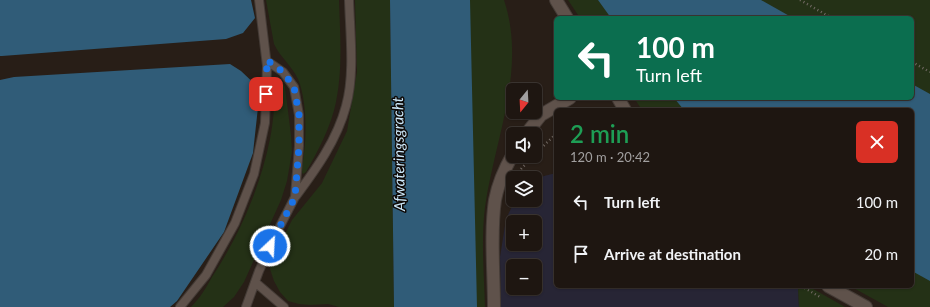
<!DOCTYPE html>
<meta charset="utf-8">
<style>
:root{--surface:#1e1611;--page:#2b231f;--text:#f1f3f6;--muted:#a19f9f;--line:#3c3531}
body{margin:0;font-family:Lato,sans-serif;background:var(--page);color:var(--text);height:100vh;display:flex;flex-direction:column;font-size:15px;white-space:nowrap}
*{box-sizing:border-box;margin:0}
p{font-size:13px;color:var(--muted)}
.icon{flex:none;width:22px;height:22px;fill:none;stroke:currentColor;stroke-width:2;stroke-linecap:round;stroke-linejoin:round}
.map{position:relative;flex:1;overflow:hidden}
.sheet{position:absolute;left:554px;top:108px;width:360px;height:180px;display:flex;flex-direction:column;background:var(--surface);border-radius:6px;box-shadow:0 1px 3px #0004,0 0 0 1px var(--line)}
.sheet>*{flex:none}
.hud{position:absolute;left:554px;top:16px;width:360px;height:84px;border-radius:6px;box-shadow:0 1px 3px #0004,0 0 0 1px var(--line);background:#0b6e4f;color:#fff;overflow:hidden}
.needle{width:26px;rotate:198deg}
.buttons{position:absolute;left:506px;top:83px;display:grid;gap:8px}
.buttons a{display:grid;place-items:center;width:36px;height:36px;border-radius:6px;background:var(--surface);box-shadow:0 1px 3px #0004,0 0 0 1px var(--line);font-size:20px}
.pin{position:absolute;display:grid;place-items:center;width:34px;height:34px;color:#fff;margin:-17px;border-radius:8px;box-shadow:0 2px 6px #0006}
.me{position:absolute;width:44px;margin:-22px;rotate:25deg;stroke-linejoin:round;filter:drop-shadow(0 0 3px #0008)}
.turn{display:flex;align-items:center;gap:14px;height:84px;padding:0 16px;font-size:18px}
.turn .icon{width:52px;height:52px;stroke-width:2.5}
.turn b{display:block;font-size:28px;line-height:34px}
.round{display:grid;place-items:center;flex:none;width:42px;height:42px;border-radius:6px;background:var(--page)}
.head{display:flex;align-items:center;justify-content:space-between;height:68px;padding:0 16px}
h1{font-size:24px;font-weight:600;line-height:30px;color:#1e9e55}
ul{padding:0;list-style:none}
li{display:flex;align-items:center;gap:12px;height:52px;padding:0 16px}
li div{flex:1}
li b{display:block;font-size:15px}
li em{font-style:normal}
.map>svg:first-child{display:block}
.industrial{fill:#272535;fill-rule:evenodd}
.green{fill:#243116}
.water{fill:#305c78}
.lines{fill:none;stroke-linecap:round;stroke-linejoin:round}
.lane-casing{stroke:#443b36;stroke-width:10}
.street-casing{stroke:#443b36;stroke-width:14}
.path{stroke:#746b65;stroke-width:2.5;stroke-dasharray:1 3;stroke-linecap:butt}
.lane{stroke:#5f524b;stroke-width:8}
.street{stroke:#5f524b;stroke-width:12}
.route{stroke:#1a73e8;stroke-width:7;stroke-dasharray:0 12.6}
.labels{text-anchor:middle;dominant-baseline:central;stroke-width:3;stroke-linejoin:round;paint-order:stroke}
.water-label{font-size:15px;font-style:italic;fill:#cde9fb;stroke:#0e0906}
</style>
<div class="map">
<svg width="930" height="307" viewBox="0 0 930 307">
<rect width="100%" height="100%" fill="#281e17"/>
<!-- industrial -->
<path class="industrial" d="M556,173V286H798L799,307H501L500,257L506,219L515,200H535V181L544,176ZM513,222H535V244H513ZM513,266H535V288H513Z"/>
<!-- green -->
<path class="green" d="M266,0H339C340,34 343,68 336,102C331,127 318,151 306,172L303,174L301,171C307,146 308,103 298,79C292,66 280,57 274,44Z
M355,0H390L394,307H339L328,304L310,305L299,304L288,301L280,292L274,281L270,269L271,262L292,220L322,183L347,131L357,72Z
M424,0H504C527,69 495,138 485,207C481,240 484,274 485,307H431Z
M568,0H930V307H888L850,286H912V110H642L634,98H912V18H580Z
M280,78L285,87L291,135L292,152L287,181L281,200L244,282L234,297L223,307H191C200,298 206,288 212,277C239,236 260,188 270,139C272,129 273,119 274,109C274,99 272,87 277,79Z
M798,286H808L845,307H799Z"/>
<!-- water -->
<path class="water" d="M0,0H251L255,18L243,33L226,39L2,56H0Z
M390,0H470L477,307H394Z
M598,0H761L793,18H611Z
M230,64L241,71L260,89L253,153L224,232L177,301L170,307H0V80L14,77Z
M912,84L930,94V281L912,271V110H684L674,98H912Z"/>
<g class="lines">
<defs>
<path id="lane" d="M296,196C316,169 337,140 346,106C355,74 350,33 349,0
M255,282L284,307
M180,307L206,275L235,223L254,174L265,123L267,66L259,0
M246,307L259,271L276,234L295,197L299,146V115L294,87L283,72L267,61"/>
<path id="street" d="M556,0L567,18
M618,98L625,110
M526,134L541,115L570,98
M828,286L866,307
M494,307C494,273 490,233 495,200C498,184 505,168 513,154"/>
</defs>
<!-- lane casing -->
<use href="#lane" class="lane-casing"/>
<!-- street casing -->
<use href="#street" class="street-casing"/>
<!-- path -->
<path class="path" d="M800,0L832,18
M912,62L930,72
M535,154L556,134
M521,169L533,156
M801,286L820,297"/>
<!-- lane -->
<use href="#lane" class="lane"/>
<!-- street -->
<use href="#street" class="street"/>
</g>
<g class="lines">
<!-- route -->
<path class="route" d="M266,94L267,60L283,72L294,87L299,115V146L295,197L270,246"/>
</g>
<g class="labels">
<!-- water labels -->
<g class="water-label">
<text transform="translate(398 154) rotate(-91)">Afwateringsgracht</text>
</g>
</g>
</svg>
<div class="buttons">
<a><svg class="needle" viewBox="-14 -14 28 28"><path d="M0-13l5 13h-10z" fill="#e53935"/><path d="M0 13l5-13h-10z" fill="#a19f9f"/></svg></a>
<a><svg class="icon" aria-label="sound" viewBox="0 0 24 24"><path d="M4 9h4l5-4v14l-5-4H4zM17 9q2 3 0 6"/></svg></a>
<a><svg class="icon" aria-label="layers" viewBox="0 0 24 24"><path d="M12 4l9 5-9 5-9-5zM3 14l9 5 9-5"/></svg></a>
<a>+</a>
<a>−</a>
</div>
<div class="pin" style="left:266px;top:94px;background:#d93025"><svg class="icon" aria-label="arrive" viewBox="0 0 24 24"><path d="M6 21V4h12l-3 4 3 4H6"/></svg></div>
<svg class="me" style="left:270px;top:246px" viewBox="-20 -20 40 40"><circle r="17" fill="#1a73e8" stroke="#fff" stroke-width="3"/><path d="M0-11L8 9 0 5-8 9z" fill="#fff"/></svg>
<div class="hud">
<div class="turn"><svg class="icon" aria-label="left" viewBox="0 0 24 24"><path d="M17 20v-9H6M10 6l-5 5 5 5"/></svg><div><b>100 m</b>Turn left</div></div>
</div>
<section class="sheet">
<div class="head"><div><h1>2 min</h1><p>120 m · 20:42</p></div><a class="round" style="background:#d93025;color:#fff"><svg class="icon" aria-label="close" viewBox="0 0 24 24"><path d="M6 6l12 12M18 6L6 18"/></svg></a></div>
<ul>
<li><svg class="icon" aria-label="left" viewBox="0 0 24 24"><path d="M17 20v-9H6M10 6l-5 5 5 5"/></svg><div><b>Turn left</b></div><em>100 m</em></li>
<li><svg class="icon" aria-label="arrive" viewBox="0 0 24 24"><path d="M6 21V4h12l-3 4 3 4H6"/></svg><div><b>Arrive at destination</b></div><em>20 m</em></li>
</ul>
</section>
</div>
